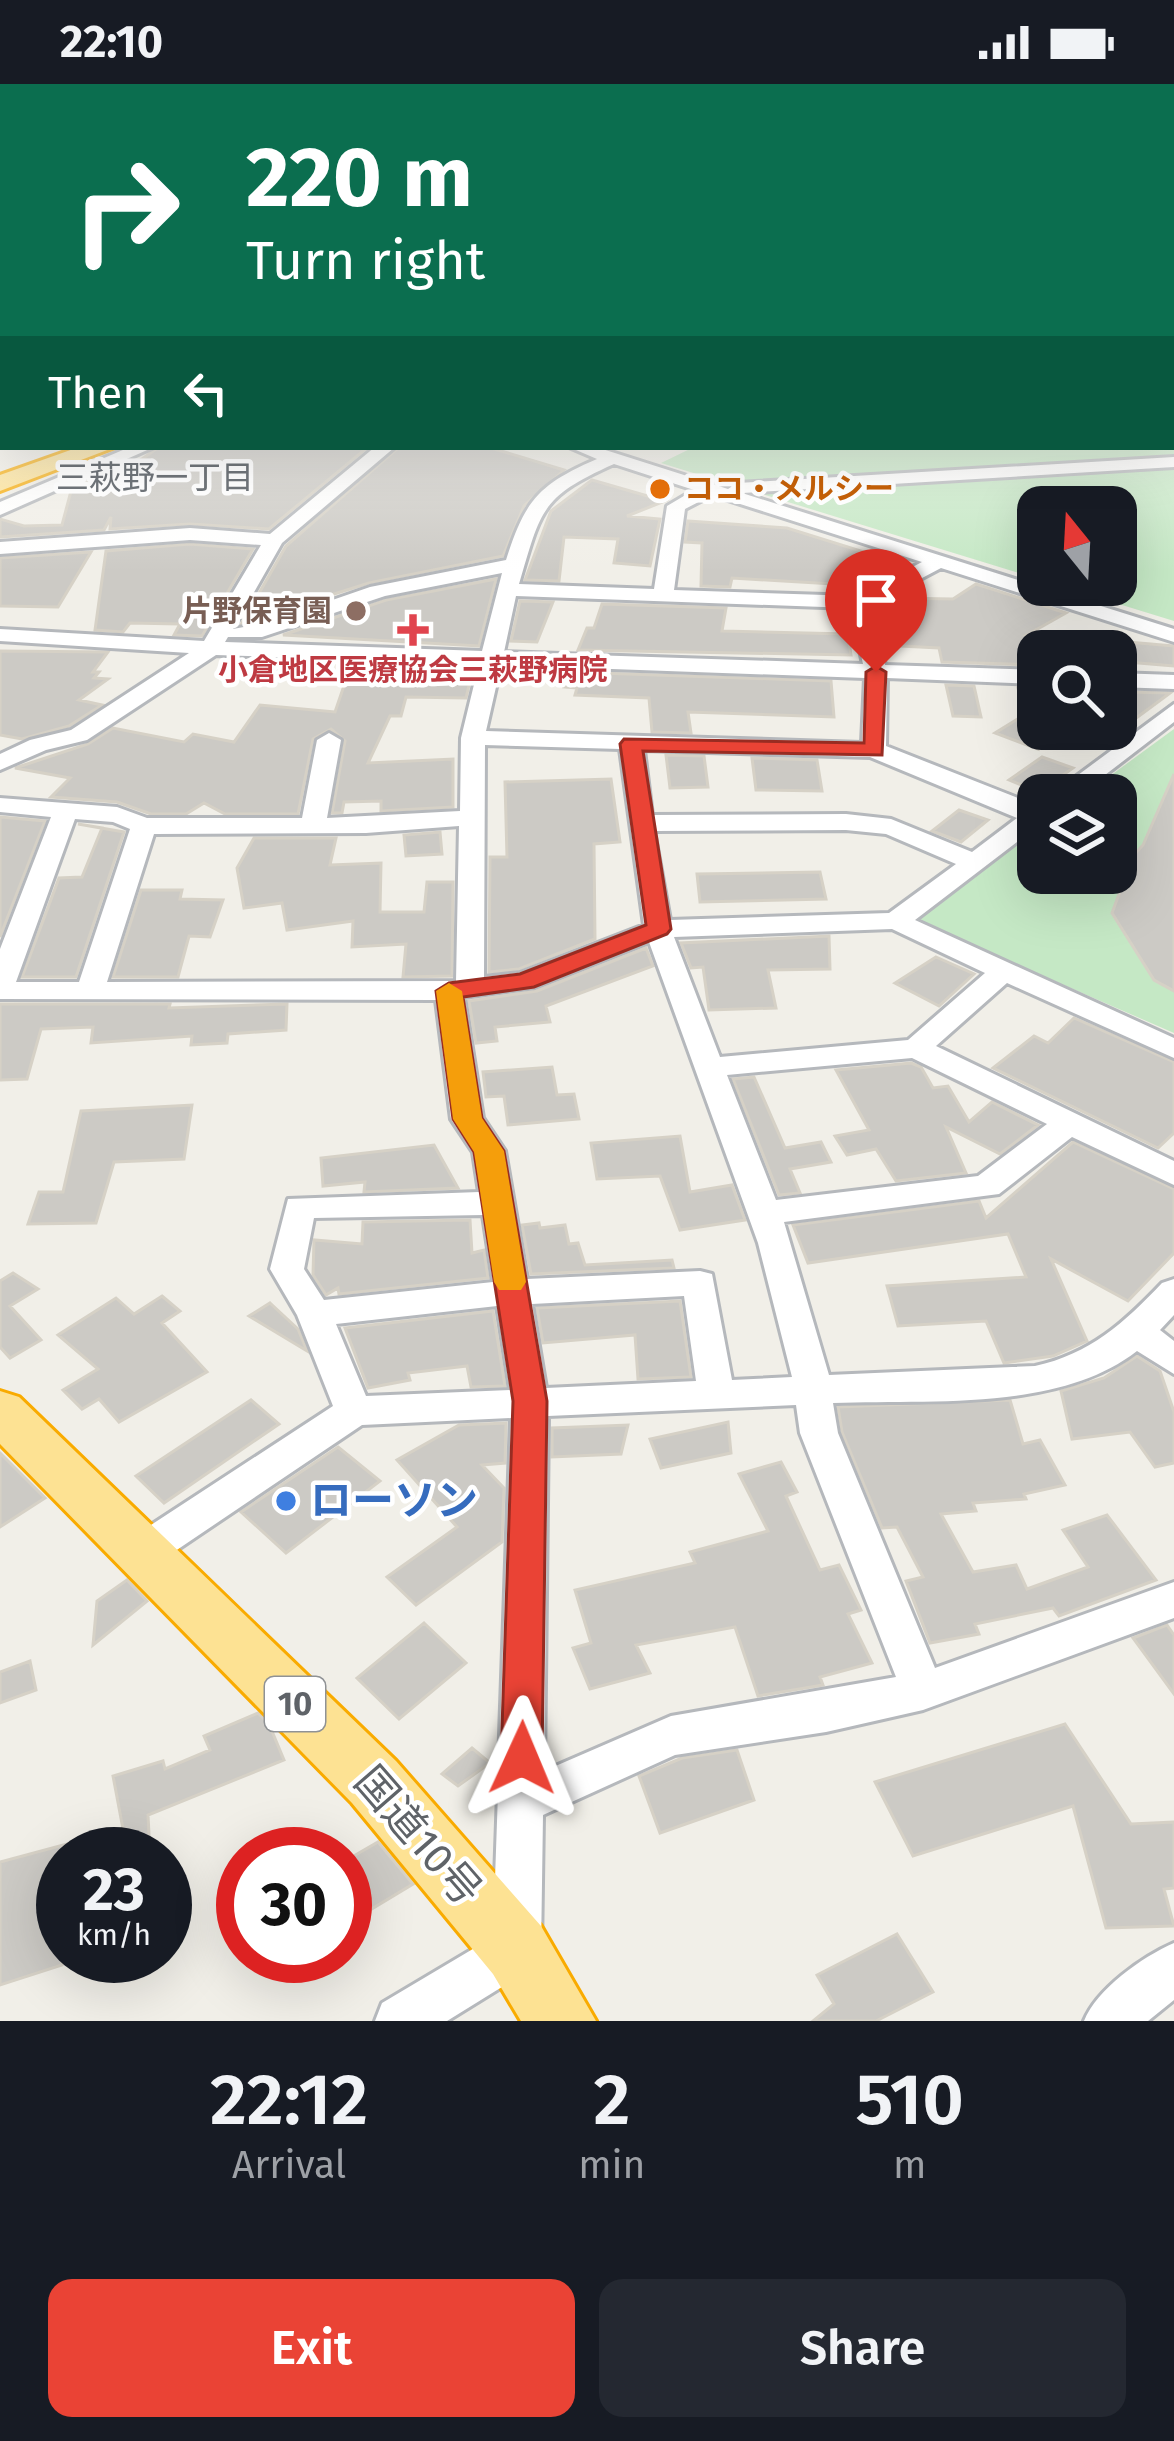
<!DOCTYPE html>
<meta charset="utf-8">
<style>
:root{--surface:#171b24;--page:#242831;--text:#f1f3f6;--muted:#9ea1a6;--accent:#ea4335}
body{margin:0;font-family:"Fira Sans","Noto Sans JP",sans-serif;background:var(--page);color:var(--text);height:100vh;display:flex;flex-direction:column;font-size:45px;white-space:nowrap}
*{box-sizing:border-box;margin:0}
p{font-size:39px;color:var(--muted)}
.icon{flex:none;width:66px;height:66px;fill:none;stroke:currentColor;stroke-width:2;stroke-linecap:round;stroke-linejoin:round}
.map{position:relative;height:1937px;overflow:hidden}
.drawer{display:flex;flex-direction:column;background:var(--surface);flex:1}
.drawer>*{flex:none}
.top-card{position:absolute;left:0px;top:0px;width:1176px;height:366px;box-shadow:0 12px 48px #0002;background:#0b6e4f;color:#fff;overflow:hidden}
.needle{width:78px;rotate:342deg}
.fabs{position:absolute;left:1017px;top:402px;display:grid;gap:24px}
.fabs a{display:grid;place-items:center;width:120px;height:120px;border-radius:24px;background:var(--surface);box-shadow:0 12px 48px #0002;font-size:60px}
.speed{position:absolute;left:36px;top:1743px;display:flex;gap:24px;font-size:60px;font-weight:700;text-align:center}
.speed>*{display:grid;place-content:center;width:156px;height:156px;border-radius:50%;background:var(--surface);box-shadow:0 12px 48px #0002;line-height:1}
.speed small{font-size:30px;font-weight:400}
.speed .limit{border:18px solid #d22;background:#fff;color:#111}
.pin{position:absolute;display:grid;place-items:center;width:102px;height:102px;color:#fff;margin:-123px -51px;border-radius:50% 50% 50% 0;rotate:-45deg;box-shadow:0 0 12px #0007}
.pin .icon{rotate:45deg}
.me{position:absolute;width:132px;margin:-66px;rotate:1deg;stroke-linejoin:round;filter:drop-shadow(0 0 9px #0008)}
.turn{display:flex;align-items:center;gap:42px;height:252px;padding:0 48px;font-size:54px}
.turn .icon{width:156px;height:156px;stroke-width:2.5}
.turn b{display:block;font-size:84px;line-height:102px}
.then{display:flex;align-items:center;height:114px;padding:0 48px;background:#0003;gap:24px;font-size:45px}
.eta{display:flex;justify-content:space-evenly;align-items:center;height:204px;text-align:center}
.eta b{font-size:72px;font-weight:600;line-height:84px}
.cta{display:flex;gap:24px;margin-top:auto;padding:24px 48px}
.cta a{flex:1;height:138px;border-radius:24px;background:var(--accent);color:#fff;font-size:48px;font-weight:600;line-height:138px;text-align:center}
.cta a+a{background:var(--page);color:var(--text)}
.status{display:flex;justify-content:space-between;align-items:center;height:84px;padding:0 60px;background:var(--surface);direction:ltr}
.status svg{height:33px;fill:currentColor}
.map>svg:first-child{display:block}
.green{fill:#c5e8c5}
.building{fill:#cccac5;stroke:#d6d1c6;stroke-width:3}
.lines{fill:none;stroke-linecap:round;stroke-linejoin:round}
.minor-casing{stroke:#b5b8bc;stroke-width:6}
.highway-casing{stroke:#f9ab00;stroke-width:6}
.minor{fill:#fff;fill-rule:evenodd}
.highway{fill:#fde293;fill-rule:evenodd}
.route{fill:#ea4335;stroke:#982c22;stroke-width:3}
.slow{fill:#f59e0b}
.food-dot{fill:#e8710a;stroke:#fff;stroke-width:4.5}
.education-dot{fill:#8d6e63;stroke:#fff;stroke-width:4.5}
.health-dot{fill:#e0444e;stroke:#fff;stroke-width:4.5}
.shop-dot{fill:#3f7fe0;stroke:#fff;stroke-width:4.5}
.labels{text-anchor:middle;dominant-baseline:central;stroke-width:9;stroke-linejoin:round;paint-order:stroke}
.far-food-label{font-size:30px;font-weight:bold;fill:#c56008;stroke:#fff;text-anchor:start}
.far-education-label{font-size:30px;font-weight:bold;fill:#785e54;stroke:#fff;text-anchor:end}
.far-health-label{font-size:30px;font-weight:bold;fill:#be3a42;stroke:#fff}
.far-neighbourhood-label{font-size:33px;fill:#70757a;stroke:#fff}
.shield{fill:#fff;stroke:#8f9295;stroke-width:3}
.shield-label{font-size:33px;font-weight:bold;fill:#5f6368}
.near-shop-label{font-size:42px;font-weight:bold;fill:#366cbe;stroke:#fff;text-anchor:start}
.near-street-label{font-size:42px;fill:#5f6368;stroke:#fff}
</style>
<div class="status"><b>22:10</b><svg viewBox="0 0 49 12"><path d="M0 12V9h3v3zM5 12V6h3v6zM10 12V3h3v9zM15 12V0h3v12zM26 1h20v11H26zM47 4h2v5h-2z"/></svg></div>
<div class="map">
<svg width="1174" height="1937" viewBox="0 0 1174 1937">
<rect width="100%" height="100%" fill="#f1efe8"/>
<!-- green -->
<path class="green" d="M1174,226V537L1057,501H1116V423H1038V495L661,379L694,363H1173Z
M1174,645V949L914,836L1038,745V789H1116V711H1084Z"/>
<!-- building -->
<path class="building" d="M159,363H368L269,445L190,440L110,445L111,433L104,446L0,453V435L24,442L62,441L71,407L113,386L125,387Z
M399,363H488L564,386L524,422L503,472L369,499L242,539L286,462Z
M592,396L665,417L627,432L660,435L650,482L614,479L618,455L564,453L559,497L525,496L551,427Z
M688,437L787,444L906,481L867,502L732,494L730,503L701,502L702,459L685,458Z
M190,460L253,465L202,552L174,551L180,540L130,539L123,548L95,546L106,467Z
M91,468L58,523L0,522V474Z
M496,495L479,562L283,551L386,516Z
M976,500L1066,529L1027,551L1038,552V581L942,578L939,564L901,562L894,514L953,515Z
M520,517L553,518L537,558L511,557Z
M602,520L726,524L722,547L848,550L851,571L578,566L587,544H594Z
M1116,557L1174,562V582L1116,577Z
M0,567L108,568L93,588H99L94,594L108,595L79,616L102,621L69,642L22,655L0,651Z
M341,580L473,584L466,614L406,613L401,632H390L368,679L453,675V723L381,727V717L344,718L342,729H332L345,657L331,645L313,655L298,730H225L204,719L186,730H151L117,718L51,713L70,694L15,684L88,660L113,644L184,658L193,650L234,658L260,621L335,628L349,587L338,586Z
M570,588L831,597L834,633L688,628L691,649L652,648L649,614L575,611L577,604L564,603Z
M946,601L974,602L981,633L953,632Z
M1018,604H1038V665L995,649L1024,631Z
M1127,608L1170,609L1116,649V615Z
M666,671L704,672L708,703L670,704Z
M1042,673L1073,684L1039,708L1009,696Z
M752,674L817,676L822,707L756,706Z
M1174,690V907L1154,896L1112,829L1133,772L1143,761Z
M611,695L620,758L594,760L595,855L519,885L489,888L490,773H507L505,698Z
M959,726L988,736L961,758L932,747Z
M0,733L45,737L0,853Z
M78,740L124,748L76,893H22L59,794L82,793L102,744Z
M440,748L442,770L406,772L404,751Z
M254,754H336L330,781L381,779L380,828H424L427,798H453L452,892L403,893L406,860L352,863L353,837L287,846L282,819L244,824L237,784Z
M820,788L826,815L700,818L697,790Z
M141,806H182L180,815L223,816L210,853L189,852L178,893H113Z
M829,852L830,885L768,886L776,924L709,926L703,883L691,884L681,859Z
M646,864L653,882L546,922L550,938L495,943L497,957L476,959L469,917L537,907Z
M936,873L974,890L939,922L895,899Z
M0,920H170L169,924L287,920L286,946L228,950L227,959L191,961L192,952L91,959L93,943L41,945L27,995L0,996Z
M1074,934L1174,978V1049L1158,1064L993,984L1034,952L1048,959Z
M911,979L921,983L933,1004L948,1002L969,1038L992,1018L1038,1041L1000,1070L946,1043L966,1089L896,1097L876,1065L847,1071L835,1052L869,1046L836,986Z
M552,983L557,1011L574,1010L579,1035L508,1041L504,1012L486,1013L483,988Z
M754,993L785,1064L821,1058L831,1078L790,1085L800,1109L779,1111L733,995Z
M192,1021L184,1075L114,1078L96,1139L28,1140L39,1108H63L81,1027Z
M680,1052L690,1108L732,1101L745,1136L680,1146L660,1092L597,1095L591,1059Z
M1073,1058L1174,1105V1169L1128,1217L1051,1175L1087,1257L1053,1272L1004,1279L986,1237L898,1242L887,1202L1026,1193L1008,1150L808,1179L793,1141L979,1117L986,1134Z
M434,1061L458,1104L364,1108L365,1098L323,1102L321,1074Z
M470,1136L472,1169L484,1166L488,1194L339,1210L338,1204L326,1211L313,1191L314,1156L362,1160L363,1138Z
M539,1139L540,1144L565,1141L569,1160L578,1159L585,1181L672,1176L674,1184L531,1190L522,1141Z
M13,1189L38,1205L10,1222L41,1256L10,1274L0,1263V1197Z
M162,1212L180,1227L162,1239L207,1288L119,1338L99,1315L82,1325L63,1306L98,1285L58,1251L116,1214L134,1230Z
M680,1217L691,1293L638,1295L635,1251L543,1259L537,1224Z
M270,1219L298,1245L307,1267L249,1232Z
M493,1227L505,1302L471,1303L467,1282L408,1289L410,1296L368,1304L345,1244Z
M1137,1272L1160,1287L1174,1328V1379L1155,1383L1130,1348L1072,1355L1061,1307L1104,1294Z
M251,1316L279,1340L164,1419L136,1392Z
M1010,1316L1023,1360L1040,1356L1065,1401L1024,1410L1026,1415L973,1419L976,1427L941,1430L973,1488L1016,1481L1027,1505L1088,1483L1063,1446L1107,1431L1156,1496L1059,1532L1053,1524L975,1540L979,1550L930,1559L906,1497L923,1493L897,1443L882,1444L842,1348L838,1323Z
M728,1338L731,1369L661,1384L650,1355Z
M506,1339L505,1379L482,1381L504,1404L502,1458L416,1521L387,1493L457,1443L397,1376L459,1341Z
M628,1341L621,1370L552,1373V1344Z
M338,1363L380,1397L286,1469L241,1428Z
M0,1369L45,1414L0,1443Z
M781,1378L797,1408L786,1412L820,1486L839,1481L861,1526L848,1530L872,1579L820,1593L823,1601L758,1612L735,1543L636,1561L650,1589L590,1605L573,1564L591,1559L575,1506L695,1479L690,1468L768,1447L739,1390Z
M127,1496L147,1517L93,1561L97,1517Z
M424,1539L466,1579L399,1635L357,1594Z
M1167,1541L1174,1551V1610L1133,1554Z
M30,1577L36,1606L0,1619V1588Z
M258,1629L269,1640L284,1676L148,1731L150,1770H63V1811L53,1814L62,1881L0,1901V1778L123,1745L113,1692L163,1677L165,1685L210,1666L204,1652Z
M1065,1640L1131,1740L1174,1738V1804L1164,1805L1174,1842L1106,1844L1073,1722L913,1772L875,1698Z
M472,1664L490,1679L458,1702L442,1690Z
M737,1666L754,1716L660,1749L639,1692L682,1674Z
M378,1758L413,1800L345,1841V1777Z
M897,1850L933,1908L876,1937H813L834,1920L817,1891Z"/>
<g class="lines">
<defs>
<path id="minor" d="M1173,218H1174V227H1173Z
M0,244H3V254H0Z
M3,280V290L0,291V281Z
M130,363H154L0,431V418Z
M375,363H395L282,459L233,545L266,539L370,503L506,476C525,416 539,400 597,375L569,363H596L728,405L737,399L1174,373V383L742,409L1174,545V558L941,484L871,521L885,581L1038,586V600L887,594L886,662L1038,722V742L915,836L1174,954V974L1007,899L936,962L1174,1077V1101L1072,1053L999,1110L784,1138L829,1291L1035,1282C1090,1270 1124,1239 1162,1199L1174,1195V1231L1160,1246L1174,1257V1290L1137,1267C1059,1328 929,1315 833,1319L838,1349L935,1584L1174,1498V1534L923,1626L826,1648L675,1671L543,1731L541,1866L534,1883L447,1937H375L382,1919L493,1853L511,1334L362,1341L156,1480L142,1485L128,1480L122,1468L128,1456L333,1322L297,1231L270,1185L288,1115L479,1108L473,1068L451,1035L436,916L0,915V865L51,733L0,728V714L117,723L147,734H302L317,656L329,649L341,656L327,734L460,727L461,654L479,580L216,571L87,656L46,666L0,686V670L30,656L71,646L189,569L0,557V545L204,557L261,461L190,456L0,470V458L190,444L270,450ZM614,380L694,406L667,422L654,505L519,500C541,426 540,413 614,380ZM712,411L922,478L857,512L674,506L685,425ZM502,489L482,567L225,558L228,553H262L385,512ZM516,512L851,524L863,580L504,568ZM501,581L865,594L862,659L486,647ZM485,661L620,665L644,841L520,889L484,893ZM644,666L870,673L1017,734L972,768L891,735L846,730L652,731ZM75,735L113,738L130,745L79,898H16ZM459,742L456,897L107,898L154,750L366,749ZM846,746L886,750L956,780L889,829L670,836L654,747ZM892,845L985,889L908,956L720,973L674,853ZM649,858L758,1159L792,1293L732,1296L712,1190L700,1187L527,1195L505,1067L483,1034L464,913L535,903ZM912,974L1047,1040L978,1092L776,1116L727,991ZM483,1131L493,1198L324,1216L304,1185L314,1134ZM684,1212L696,1297L546,1304L532,1220ZM497,1222L510,1306L366,1312L336,1240ZM796,1321L800,1349L896,1593L671,1632L544,1687L548,1332Z
M1116,589L1174,591V605L1116,603Z
M1174,620V638L1079,711H1051Z
M1174,1859V1916L1148,1937H1084C1097,1905 1142,1873 1174,1859Z"/>
<path id="highway" d="M3,308V322L0,323V309Z
M79,363H115L0,407V391Z
M0,1307L19,1313L396,1677L541,1842L596,1937H521L493,1890L352,1719L0,1360Z"/>
</defs>
<!-- minor casing -->
<use href="#minor" class="minor-casing"/>
<!-- highway casing -->
<use href="#highway" class="highway-casing"/>
<!-- minor -->
<use href="#minor" class="minor"/>
<!-- highway -->
<use href="#highway" class="highway"/>
</g>
<!-- sky -->
<linearGradient id="sky" x2="0" y2="1"><stop stop-color="#8fc3f1"/><stop offset="0.44" stop-color="#f9f8f5"/><stop offset="1" stop-color="#f9f8f5" stop-opacity="0"/></linearGradient>
<rect width="1174" height="488" fill="url(#sky)"/>
<!-- route -->
<path class="route" d="M876,582L886,588L882,671L643,667L671,845L667,850L534,903L463,913L482,1034L504,1067L547,1317L542,1674L536,1687L522,1693L507,1687L501,1674L513,1317L474,1068L453,1035L436,907L449,899L520,890L646,841L620,660L624,655L864,659L866,588Z"/>
<!-- slow -->
<path class="slow" d="M449,899L462,907L482,1034L504,1067L526,1198L521,1206H499L494,1198L474,1068L453,1035L436,907Z"/>
<!-- markers -->
<circle class="food-dot" cx="660" cy="405" r="12"/>
<circle class="education-dot" cx="356" cy="527" r="12"/>
<path class="health-dot" d="M407 528h12v12h12v12h-12v12h-12v-12h-12v-12h12z"/>
<circle class="shop-dot" cx="286" cy="1417" r="12"/>
<g class="labels">
<!-- far-food labels -->
<g class="far-food-label">
<text x="684" y="405">ココ・メルシー</text>
</g>
<!-- far-education labels -->
<g class="far-education-label">
<text x="332" y="527">片野保育園</text>
</g>
<!-- far-health labels -->
<g class="far-health-label">
<text x="413" y="586">小倉地区医療協会三萩野病院</text>
</g>
<!-- far-neighbourhood labels -->
<g class="far-neighbourhood-label">
<text x="155" y="394">三萩野一丁目</text>
</g>
<!-- shield labels -->
<rect class="shield" x="265" y="1593" width="60" height="54" rx="9"/>
<g class="shield-label">
<text x="295" y="1620">10</text>
</g>
<!-- near-shop labels -->
<g class="near-shop-label">
<text x="310" y="1417">ローソン</text>
</g>
<!-- near-street labels -->
<g class="near-street-label">
<text transform="translate(418 1752) rotate(49)">国道10号</text>
</g>
</g>
</svg>
<div class="fabs">
<a><svg class="needle" viewBox="-14 -14 28 28"><path d="M0-13l5 13h-10z" fill="#e53935"/><path d="M0 13l5-13h-10z" fill="#9ea1a6"/></svg></a>
<a><svg class="icon" aria-label="search" viewBox="0 0 24 24"><circle cx="10" cy="10" r="6"/><path d="M15 15l6 6"/></svg></a>
<a><svg class="icon" aria-label="layers" viewBox="0 0 24 24"><path d="M12 4l9 5-9 5-9-5zM3 14l9 5 9-5"/></svg></a>
</div>
<div class="speed"><div>23<small>km/h</small></div><div class="limit">30</div></div>
<div class="pin" style="left:876px;top:588px;background:#d93025"><svg class="icon" aria-label="arrive" viewBox="0 0 24 24"><path d="M6 21V4h12l-3 4 3 4H6"/></svg></div>
<svg class="me" style="left:522px;top:1674px" viewBox="-20 -20 40 40"><path d="M0-17L14 15 0 8-14 15z" fill="#ea4335" stroke="#fff" stroke-width="4"/></svg>
<div class="top-card">
<div class="turn"><svg class="icon" aria-label="right" viewBox="0 0 24 24"><path d="M7 20v-9h11M14 6l5 5-5 5"/></svg><div><b>220 m</b>Turn right</div></div>
<div class="then">Then<svg class="icon" aria-label="left" viewBox="0 0 24 24"><path d="M17 20v-9H6M10 6l-5 5 5 5"/></svg></div>
</div>
</div>
<section class="drawer">
<div class="eta">
<div><b>22:12</b><p>Arrival</p></div>
<div><b>2</b><p>min</p></div>
<div><b>510</b><p>m</p></div>
</div>
<div class="cta"><a>Exit</a><a>Share</a></div>
</section>
